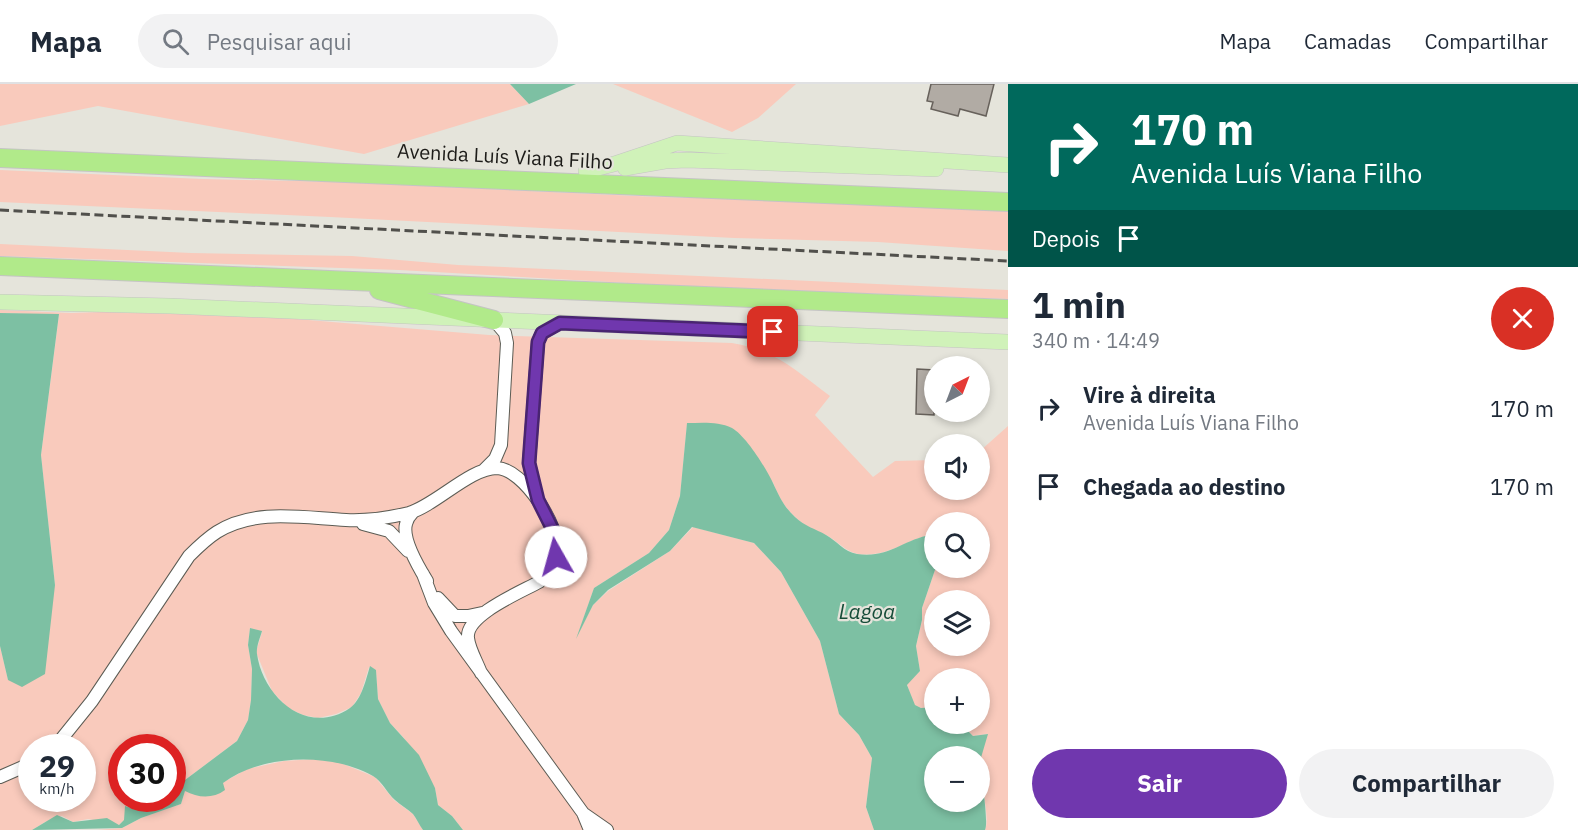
<!DOCTYPE html>
<html lang="pt">
<meta charset="utf-8">
<style>
:root{--surface:#fff;--page:#f2f2f3;--text:#1f2937;--muted:#747a83;--line:#e0e1e3;--accent:#7037ae}
body{margin:0;font-family:"IBM Plex Sans",sans-serif;background:var(--page);color:var(--text);height:100vh;display:flex;flex-direction:column;font-size:22px;white-space:nowrap}
*{box-sizing:border-box;margin:0}
p{font-size:20px;color:var(--muted)}
.icon{flex:none;width:33px;height:33px;fill:none;stroke:currentColor;stroke-width:2;stroke-linecap:round;stroke-linejoin:round}
.map{position:relative;flex:1;overflow:hidden}
.drawer{display:flex;flex-direction:column;background:var(--surface);width:570px}
.drawer>*{flex:none}
.hud{background:#00695c;color:#fff;overflow:hidden}
.needle{width:39px;rotate:42deg}
.controls{position:absolute;left:924px;top:272px;display:grid;gap:12px}
.controls a{display:grid;place-items:center;width:66px;height:66px;border-radius:50%;background:var(--surface);box-shadow:0 3px 9px #0003;font-size:30px}
.speed{position:absolute;left:18px;top:650px;display:flex;gap:12px;font-size:30px;font-weight:700;text-align:center}
.speed>*{display:grid;place-content:center;width:78px;height:78px;border-radius:50%;background:var(--surface);box-shadow:0 3px 9px #0003;line-height:1}
.speed small{font-size:15px;font-weight:400}
.speed .limit{border:9px solid #d22;background:#fff;color:#111}
.pin{position:absolute;display:grid;place-items:center;width:51px;height:51px;color:#fff;margin:-26px;border-radius:12px;box-shadow:0 3px 9px #0006}
.me{position:absolute;width:66px;margin:-33px;rotate:353deg;stroke-linejoin:round;filter:drop-shadow(0 0 4px #0008)}
.turn{display:flex;align-items:center;gap:21px;height:126px;padding:0 24px;font-size:27px}
.turn .icon{width:78px;height:78px;stroke-width:2.5}
.turn b{display:block;font-size:42px;line-height:51px}
.then{display:flex;align-items:center;height:57px;padding:0 24px;background:#0003;gap:12px;font-size:22px}
.round{display:grid;place-items:center;flex:none;width:63px;height:63px;border-radius:32px;background:var(--page)}
.headline{display:flex;align-items:center;justify-content:space-between;height:102px;padding:0 24px}
h1{font-size:36px;font-weight:700;line-height:45px}
.button{display:flex;gap:12px;margin-top:auto;padding:12px 24px}
.button a{flex:1;height:69px;border-radius:36px;background:var(--accent);color:#fff;font-size:24px;font-weight:700;line-height:69px;text-align:center}
.button a+a{background:var(--page);color:var(--text)}
ul{padding:0;list-style:none}
li{display:flex;align-items:center;gap:18px;height:78px;padding:0 24px}
li div{flex:1}
li b{display:block;font-size:22px}
li em{font-style:normal}
header{display:flex;align-items:center;gap:36px;box-sizing:border-box;height:84px;padding:0 30px;background:var(--surface);border-bottom:2px solid var(--line)}
header strong{font-size:28px}
nav{display:flex;gap:33px;margin-inline-start:auto;font-size:21px}
.search{width:420px;height:54px;background:var(--page);display:flex;align-items:center;gap:15px;box-sizing:border-box;padding:0 21px;border-radius:33px;color:var(--muted);font-size:22px}
main{display:flex;flex:1;min-height:0}
.map>svg:first-child{display:block}
.green{fill:#f9cabc;fill-rule:evenodd}
.water{fill:#7dc0a3}
.building{fill:#b1aba4;stroke:#67615b;stroke-width:1.5}
.lines{fill:none;stroke-linecap:round;stroke-linejoin:round}
.minor-casing{stroke:#5c5c54;stroke-width:14}
.major-casing{stroke:#c4c4c3;stroke-width:16}
.highway-casing{stroke:#c4c4c3;stroke-width:20}
.minor{stroke:#fff;stroke-width:12}
.major{stroke:#d0f2b9;stroke-width:15}
.highway{stroke:#b1ea8a;stroke-width:18}
.rail{stroke:#51504c;stroke-width:3;stroke-dasharray:9 4.5;stroke-linecap:butt}
.route-casing{stroke:#492471;stroke-width:15}
.route{stroke:#7037ae;stroke-width:10}
.labels{text-anchor:middle;dominant-baseline:central;stroke-width:4.5;stroke-linejoin:round;paint-order:stroke}
.street-label{font-size:20px;fill:#1c1b18;stroke:#e5e4db}
.water-label{font-size:21px;font-style:italic;fill:#174d39;stroke:#e5e4db}
</style>
<header>
<strong>Mapa</strong>
<div class="search"><svg class="icon" aria-label="search" viewBox="0 0 24 24"><circle cx="10" cy="10" r="6"/><path d="M15 15l6 6"/></svg>Pesquisar aqui</div>
<nav><a>Mapa</a><a>Camadas</a><a>Compartilhar</a></nav>
</header>
<main>
<div class="map">
<svg width="1008" height="746" viewBox="0 0 1008 746">
<rect width="100%" height="100%" fill="#e5e4db"/>
<!-- green -->
<path class="green" d="M0,0H510L529,20L364,70L98,22L0,42Z
M613,0H796L758,34L732,48Z
M0,86L203,95L341,98L657,113L837,117L1008,125V167L878,158L734,154L330,133L0,118Z
M0,160L191,169L352,172L458,181L1008,206V215L663,201L399,186L0,172Z
M0,226L71,229L162,226L284,234L489,251L732,259C776,266 795,286 830,312L815,331L873,393L895,377L934,376V405H980V367L1008,342V746H985C991,734 979,695 980,678C980,669 985,659 987,650L973,652L960,639H980V594H934V623L921,624L914,621L907,600L920,587L916,562L922,536V524L936,483H980V438H934V455L931,451C911,454 895,468 873,470C850,473 845,463 828,452C822,449 816,447 810,444C792,434 779,417 773,398L687,340L680,412L669,446L649,469L594,504L578,550L593,521L608,507L670,467L693,443L754,459L781,488L820,557L839,630L859,651L872,674L866,723L874,746H463L452,732L438,721L435,704L404,654L390,639L378,615L376,586L369,583L361,609L352,623L336,630L318,634L303,631L288,624L272,607L256,568L262,548L250,544L248,561L252,585L251,616L248,636L237,657L173,705L172,663H122V714H161C150,728 131,728 119,741L88,735L73,738L62,732L45,738L32,746H0V562L8,596L55,501L41,371L59,231L0,229ZM934,516H980V561H934ZM32,663H82V714H32Z
M315,675L341,679L375,693L394,716L413,730L423,746H97L122,744L141,734L181,720L185,707L222,699L247,685L284,677Z"/>
<!-- water -->
<path class="water" d="M510,0H576L529,20Z
M0,229L59,230L41,371L55,501L45,590L22,603L8,596L0,562Z
M687,339C701,339 718,337 732,344C746,352 766,384 773,399C779,412 784,423 795,433C804,442 816,445 826,451C837,457 844,468 857,470C888,475 904,455 931,451L934,455V483H936L922,524V536L916,562L920,587L907,601L915,621L921,624L934,623V639H960L973,652L988,650L980,677V672H934V717H980V678C981,691 989,738 985,746H874L866,723L872,674L859,651L839,630L820,557L781,488L754,459L692,443L670,467L608,506L593,521L576,555L594,504L649,469L669,446L680,412Z
M250,544L262,547C260,554 256,563 257,570C263,613 307,653 350,624C362,615 366,595 370,582L376,586L378,615L390,639L419,671L435,704L438,721L452,732L463,746H423C419,741 417,735 413,730C408,725 400,721 395,716C387,709 382,697 373,692C330,668 262,670 223,699L225,706C213,715 198,714 185,707L181,720L141,734L122,744L32,746L57,731L73,738L107,734L119,741L124,736L125,722C141,727 151,728 161,714H172L173,705L237,657L248,636L251,616L252,585L248,561Z"/>
<!-- building -->
<path class="building" d="M931,0H994L986,32L960,25L958,32L931,25L933,18L927,17Z
M917,285L934,286V331L916,330Z"/>
<g class="lines">
<defs>
<path id="minor" d="M484,386L495,375L501,361L507,259L505,249L494,236
M536,409L529,379L538,258L542,249L560,239
M413,428C410,431 407,435 406,440C402,455 419,484 427,497
M363,440L389,447L408,467
M423,490L434,519L451,547L583,729L590,746
M438,514L455,532H468L482,529
M55,663L92,617L189,472C198,463 206,455 217,448C255,424 303,434 346,436C367,437 388,434 409,429C436,421 470,384 497,384C524,385 560,443 557,467C556,480 548,490 539,498C521,508 465,531 468,554C469,565 477,578 481,589
M0,693L32,679
M584,730L607,746"/>
<path id="major" d="M625,84L665,77L687,76L936,85
M586,87L614,80L677,59L1008,81
M0,218L170,222L1008,258"/>
<path id="highway" d="M0,74L1008,118
M0,182L1008,225
M379,206L494,236"/>
</defs>
<!-- minor casing -->
<use href="#minor" class="minor-casing"/>
<!-- major casing -->
<use href="#major" class="major-casing"/>
<!-- highway casing -->
<use href="#highway" class="highway-casing"/>
<!-- minor -->
<use href="#minor" class="minor"/>
<!-- major -->
<use href="#major" class="major"/>
<!-- highway -->
<use href="#highway" class="highway"/>
<!-- rail -->
<path class="rail" d="M0,126L1008,177"/>
</g>
<g class="lines">
<defs>
<path id="route" d="M556,473V452L538,416L529,379L538,258L542,249L560,239L773,248"/>
</defs>
<!-- route casing -->
<use href="#route" class="route-casing"/>
<!-- route -->
<use href="#route" class="route"/>
</g>
<g class="labels">
<!-- street labels -->
<g class="street-label">
<text transform="translate(505 72) rotate(3)">Avenida Luís Viana Filho</text>
</g>
<!-- water labels -->
<g class="water-label">
<text x="867" y="527">Lagoa</text>
</g>
</g>
</svg>
<div class="controls">
<a><svg class="needle" viewBox="-14 -14 28 28"><path d="M0-13l5 13h-10z" fill="#e53935"/><path d="M0 13l5-13h-10z" fill="#747a83"/></svg></a>
<a><svg class="icon" aria-label="sound" viewBox="0 0 24 24"><path d="M4 9h4l5-4v14l-5-4H4zM17 9q2 3 0 6"/></svg></a>
<a><svg class="icon" aria-label="search" viewBox="0 0 24 24"><circle cx="10" cy="10" r="6"/><path d="M15 15l6 6"/></svg></a>
<a><svg class="icon" aria-label="layers" viewBox="0 0 24 24"><path d="M12 4l9 5-9 5-9-5zM3 14l9 5 9-5"/></svg></a>
<a>+</a>
<a>−</a>
</div>
<div class="speed"><div>29<small>km/h</small></div><div class="limit">30</div></div>
<div class="pin" style="left:773px;top:248px;background:#d93025"><svg class="icon" aria-label="arrive" viewBox="0 0 24 24"><path d="M6 21V4h12l-3 4 3 4H6"/></svg></div>
<svg class="me" style="left:556px;top:473px" viewBox="-20 -20 40 40"><circle r="19" fill="#fff"/><path d="M0-13L10 11 0 6-10 11z" fill="#7037ae"/></svg>
</div>
<section class="drawer">
<div class="hud">
<div class="turn"><svg class="icon" aria-label="right" viewBox="0 0 24 24"><path d="M7 20v-9h11M14 6l5 5-5 5"/></svg><div><b>170 m</b>Avenida Luís Viana Filho</div></div>
<div class="then">Depois<svg class="icon" aria-label="arrive" viewBox="0 0 24 24"><path d="M6 21V4h12l-3 4 3 4H6"/></svg></div>
</div>
<div class="headline"><div><h1>1 min</h1><p>340 m · 14:49</p></div><a class="round" style="background:#d93025;color:#fff"><svg class="icon" aria-label="close" viewBox="0 0 24 24"><path d="M6 6l12 12M18 6L6 18"/></svg></a></div>
<ul>
<li><svg class="icon" aria-label="right" viewBox="0 0 24 24"><path d="M7 20v-9h11M14 6l5 5-5 5"/></svg><div><b>Vire à direita</b><p>Avenida Luís Viana Filho</p></div><em>170 m</em></li>
<li><svg class="icon" aria-label="arrive" viewBox="0 0 24 24"><path d="M6 21V4h12l-3 4 3 4H6"/></svg><div><b>Chegada ao destino</b></div><em>170 m</em></li>
</ul>
<div class="button"><a>Sair</a><a>Compartilhar</a></div>
</section>
</main>
